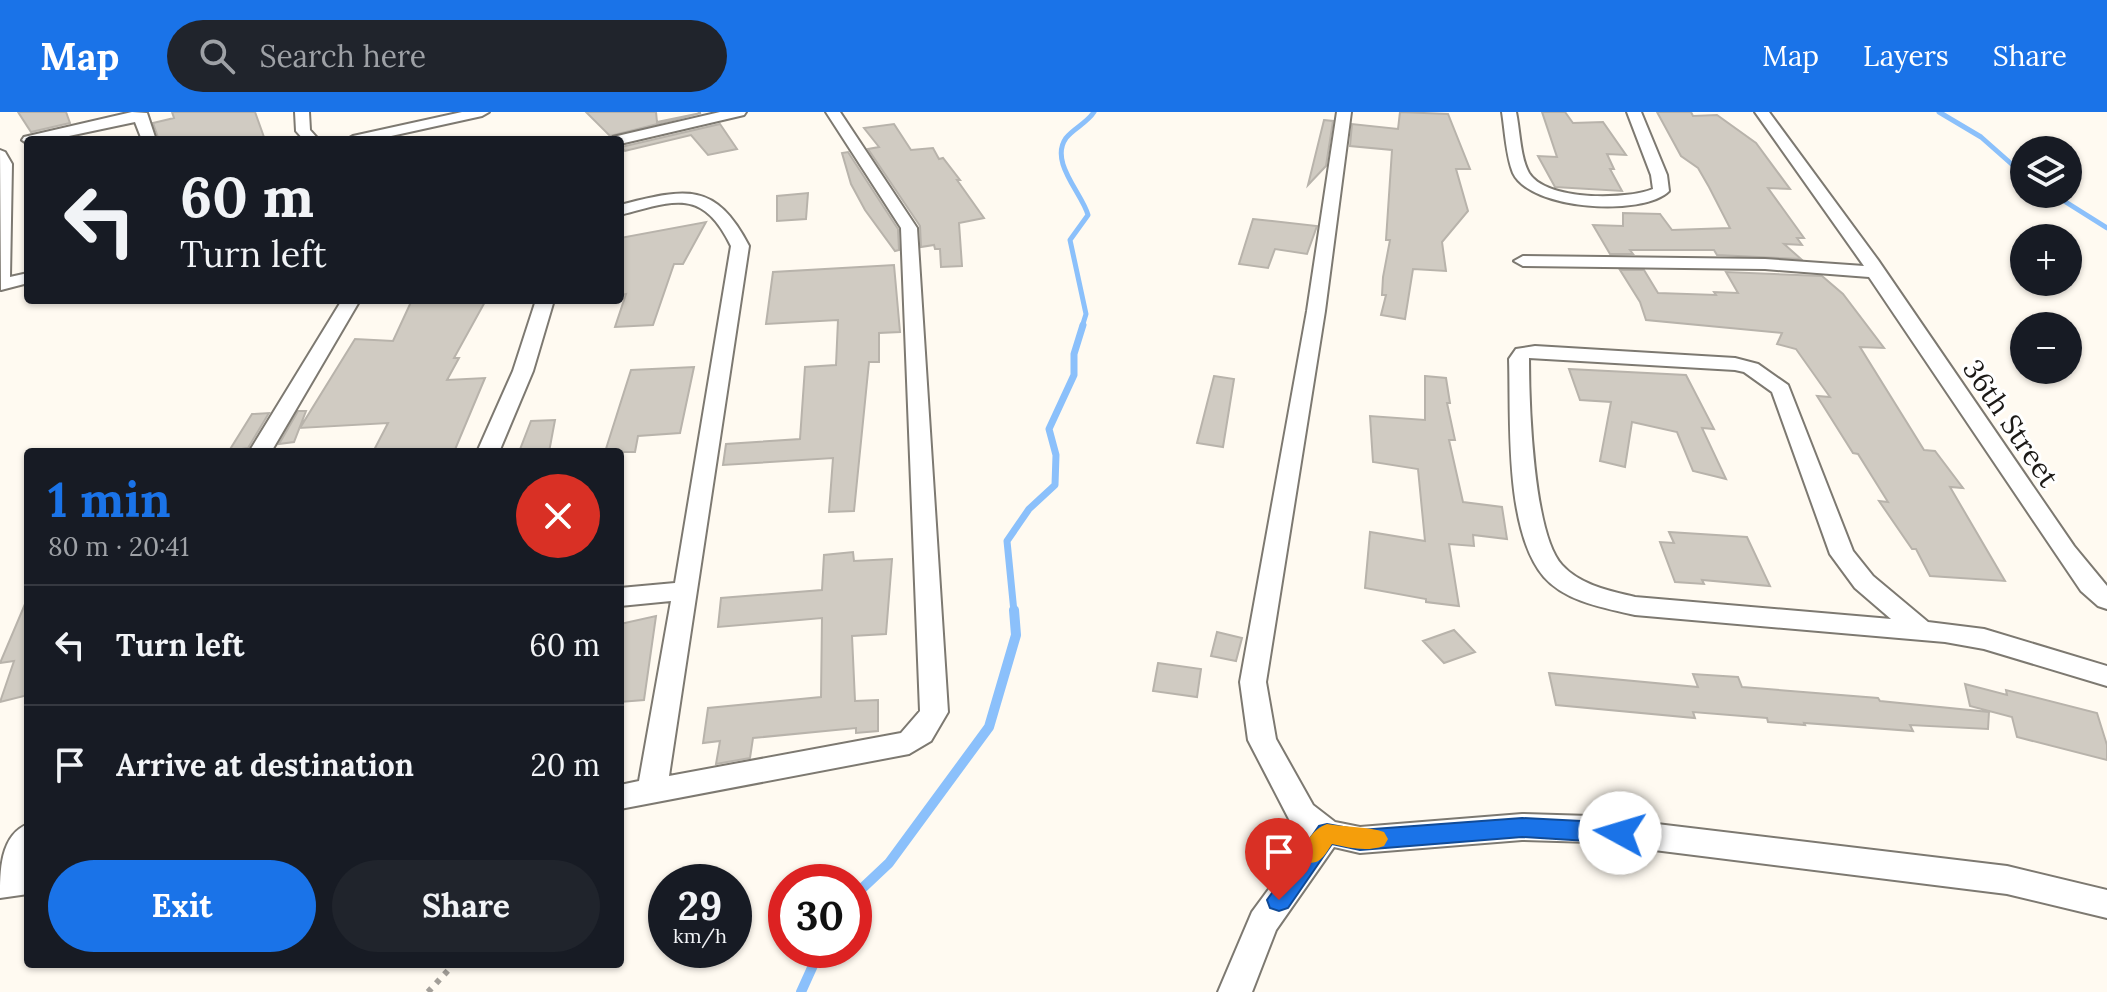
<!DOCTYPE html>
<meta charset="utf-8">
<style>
:root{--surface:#171b24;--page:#20242c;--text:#f1f3f6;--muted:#9ea1a6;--line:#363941;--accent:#1a73e8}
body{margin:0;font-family:Lora,serif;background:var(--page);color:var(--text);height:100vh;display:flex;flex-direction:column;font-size:30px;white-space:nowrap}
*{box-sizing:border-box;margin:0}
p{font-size:26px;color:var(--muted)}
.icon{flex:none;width:44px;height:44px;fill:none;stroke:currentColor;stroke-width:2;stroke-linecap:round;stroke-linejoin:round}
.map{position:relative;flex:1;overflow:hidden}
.panel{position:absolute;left:24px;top:336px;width:600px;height:520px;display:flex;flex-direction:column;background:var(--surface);border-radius:8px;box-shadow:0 2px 6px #0004}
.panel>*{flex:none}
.banner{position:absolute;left:24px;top:24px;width:600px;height:168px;border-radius:8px;box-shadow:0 2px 6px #0004;background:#171b24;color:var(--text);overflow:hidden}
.fabs{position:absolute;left:2010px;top:24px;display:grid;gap:16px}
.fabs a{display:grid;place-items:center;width:72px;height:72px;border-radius:50%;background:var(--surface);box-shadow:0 2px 6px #0004;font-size:40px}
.speed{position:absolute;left:648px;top:752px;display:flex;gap:16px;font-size:40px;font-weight:700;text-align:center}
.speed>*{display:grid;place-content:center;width:104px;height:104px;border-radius:50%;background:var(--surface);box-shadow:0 2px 6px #0004;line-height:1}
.speed small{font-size:20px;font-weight:400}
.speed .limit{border:12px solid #d22;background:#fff;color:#111}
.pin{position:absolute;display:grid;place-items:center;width:68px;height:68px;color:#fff;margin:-82px -34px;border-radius:50% 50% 50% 0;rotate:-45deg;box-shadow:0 0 8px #0007}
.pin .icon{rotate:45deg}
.me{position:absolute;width:88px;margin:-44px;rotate:276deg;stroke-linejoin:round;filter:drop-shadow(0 0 6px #0008)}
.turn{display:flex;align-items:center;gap:28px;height:168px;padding:0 24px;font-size:36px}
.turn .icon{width:104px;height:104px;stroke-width:2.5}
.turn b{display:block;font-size:56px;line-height:68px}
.round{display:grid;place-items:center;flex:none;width:84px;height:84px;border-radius:42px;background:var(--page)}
.head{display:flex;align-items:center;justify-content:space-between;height:136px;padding:0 24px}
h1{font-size:48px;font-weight:700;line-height:60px;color:var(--accent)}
.action{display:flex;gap:16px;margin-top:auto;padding:16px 24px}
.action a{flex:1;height:92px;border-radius:48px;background:var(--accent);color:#fff;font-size:32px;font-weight:700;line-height:92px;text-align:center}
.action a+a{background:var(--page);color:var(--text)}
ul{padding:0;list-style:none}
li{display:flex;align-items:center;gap:24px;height:120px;padding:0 24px;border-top:2px solid var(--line)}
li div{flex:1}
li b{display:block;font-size:30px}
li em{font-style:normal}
header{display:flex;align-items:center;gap:48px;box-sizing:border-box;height:112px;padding:0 40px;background:var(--accent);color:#fff}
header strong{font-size:38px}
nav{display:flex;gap:44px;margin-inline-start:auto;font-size:28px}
.search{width:560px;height:72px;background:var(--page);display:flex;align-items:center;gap:20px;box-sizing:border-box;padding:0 28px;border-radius:44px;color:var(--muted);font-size:30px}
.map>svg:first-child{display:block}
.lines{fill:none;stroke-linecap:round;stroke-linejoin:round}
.stream-far2{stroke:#8bc0fb;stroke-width:5}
.stream-far1{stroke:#8bc0fb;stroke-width:7}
.stream{stroke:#8bc0fb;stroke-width:10}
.building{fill:#d0cbc2;stroke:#b8b3ab;stroke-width:2}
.minor-casing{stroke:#7d7971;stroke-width:4}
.path{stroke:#a39f99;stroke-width:6;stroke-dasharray:5 7;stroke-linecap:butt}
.minor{fill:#fff;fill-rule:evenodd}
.route{fill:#1a73e8;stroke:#114b97;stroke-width:2}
.slow{fill:#f59e0b}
.labels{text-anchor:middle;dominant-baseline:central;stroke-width:6;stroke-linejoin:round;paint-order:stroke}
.street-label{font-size:28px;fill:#1b1916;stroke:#fff}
</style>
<header>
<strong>Map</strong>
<div class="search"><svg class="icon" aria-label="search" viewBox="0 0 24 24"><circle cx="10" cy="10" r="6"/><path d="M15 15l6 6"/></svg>Search here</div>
<nav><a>Map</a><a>Layers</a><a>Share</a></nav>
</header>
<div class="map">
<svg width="2107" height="880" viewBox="0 0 2107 880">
<rect width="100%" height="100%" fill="#fffaf1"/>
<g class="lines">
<!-- stream-far2 -->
<path class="stream-far2" d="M1939,0L1981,25L2024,63
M2053,82L2107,116
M1082,215L1086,202L1070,128L1088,103C1082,81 1049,50 1066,26C1074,16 1087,11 1094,0"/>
<!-- stream-far1 -->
<path class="stream-far1" d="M1014,500L1007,429L1029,397L1055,373L1056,343L1049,317L1074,263V242L1083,213"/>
<!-- stream -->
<path class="stream" d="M854,784L889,751L989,615L1016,523L1014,498
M801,880L820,838"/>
</g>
<!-- building -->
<path class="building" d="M18,0H66L70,11L31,20Z
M172,0H255L265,28H159L153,11L174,6Z
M586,0H656L657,10L701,1L610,24Z
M1400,0L1448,2L1470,57H1456L1468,99L1442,130L1446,159L1413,157L1405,207L1381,203L1386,183H1382L1383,165L1390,128H1386L1392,38L1350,34L1352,12L1398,17Z
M1542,0H1565L1573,11L1603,10L1626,43L1607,42L1614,57H1610L1622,79L1555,75L1538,44L1557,45Z
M1657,0H1691L1693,4L1717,3L1756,31L1790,77L1768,76L1804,126H1797L1802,133L1784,132L1801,147L1717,143L1714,138H1630L1633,142H1610L1593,113L1623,114V101L1660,102L1672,118L1730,116L1709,75L1698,56L1681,44Z
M1324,8L1333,9L1326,54L1308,73Z
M720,12L737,37L708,43L691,23L625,39L621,35Z
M894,12L911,38L933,36L939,47L943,46L960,68H957L984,106L959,111L962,154L941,155L940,137H935L934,133L921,135L920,114L868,37L879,35L864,16Z
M848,40L898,117L899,138L895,139L865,98L851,72L842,41Z
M808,81L806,107L777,109V84Z
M1253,107L1317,114L1307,142L1275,137L1268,156L1239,152Z
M706,110L683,152H674L653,213L615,215L626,182L620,183V126Z
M894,153L900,220L879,221V250H869L854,399L829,400L833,346L723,353L726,332L800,327L805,255L836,253L838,208L766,212L773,160Z
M1620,158H1644L1658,181L1716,183L1714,180L1738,181L1726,160L1822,164L1843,182L1884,236L1860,235L1924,338L1935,339L1963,376L1950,375L2005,469L1930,464L1916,437H1912L1879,389L1888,390L1858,342L1853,341L1817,284L1830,285L1796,237L1777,232L1782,221L1646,208L1640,190Z
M432,188H486L454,246H459L447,268L485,266L454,340H373L388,311L300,316L355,227L393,229L411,190Z
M694,255L680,321L638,324L635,340H605L631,258Z
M1569,257L1686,263L1714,317L1702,316L1726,367L1693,359L1677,320L1632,310L1625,355L1600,349L1611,290L1580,288Z
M1214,264L1234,267L1223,335L1197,331Z
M1425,264L1446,266L1450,291H1447L1455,328H1449L1463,390L1502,395L1507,427L1473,423L1474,434L1449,432L1459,494L1426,490V487L1365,476L1370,420L1425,429L1418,357L1373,350L1370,304L1425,308Z
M298,299H306L294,330L279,332Z
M269,301L248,336L229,339L252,302Z
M555,308L549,340H519L531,309Z
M1669,420L1747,425L1770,474L1702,468L1704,472L1675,470L1660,430L1674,431Z
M853,440L854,449L892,447L886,522L852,524L855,589L878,588V619L856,621V616L753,626L750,646L716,652L720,629L703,631L708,596L821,585L822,506L718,515L721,486L822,478L824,443Z
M28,485V583L0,590L14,549L0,551Z
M656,504L644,588L620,590V512Z
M1454,518L1475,540L1444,551L1423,529Z
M1217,520L1242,526L1236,549L1211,544Z
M1158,551L1201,557L1197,585L1153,579Z
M1549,561L1698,575L1693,562L1738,565L1742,575L1878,586L1880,589L1989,600L1988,617L1910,613L1913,619L1804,611L1805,613L1768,610L1767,606L1693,600L1695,606L1556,593Z
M1965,572L2007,583L2006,578L2097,601L2107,633V648L2017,625L2012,605L1970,594Z"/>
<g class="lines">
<defs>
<path id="minor" d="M132,0L147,1L156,28H142L135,10L50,28H28V32L22,28L24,25Z
M295,0H309L310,18L319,28H304L296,19Z
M462,0H489L482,4L373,28H346L353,24Z
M720,0H746L744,3L620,32V28H611L613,25Z
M826,0H840L917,116L948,600L931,629L909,642L620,697V673L639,669L671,489L620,494V476L675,471L731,134C702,75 674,89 620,103V93C684,77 715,68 749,134L669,664L901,621L920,599L901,116Z
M1337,0H1351L1325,199L1266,570L1276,627L1313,693L1335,710L1360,715L1522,702L1590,704L2007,754L2107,778V806L2007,782L1590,730L1522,728L1360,741L1334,735L1276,818L1252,880H1218L1252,800L1308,724L1291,711L1248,628L1240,570L1307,199Z
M1502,0H1516C1520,18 1520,45 1529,61C1546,89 1626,88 1653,77L1651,63L1627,0H1641L1667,63L1669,79C1643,105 1530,98 1513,61C1506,44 1505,19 1502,0Z
M1755,0H1769L1878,148L2074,434L2107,474V497L2098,494L2081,479L1869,165L1765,157L1523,154L1514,149L1523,144L1765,147L1864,154Z
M0,38L5,40L12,52L10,165L28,161V171L1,178Z
M342,188H360L271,340H249Z
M536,188H554L533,259L499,340H477L513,259Z
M1535,234L1735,246L1758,252L1788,273L1853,439L1873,464L1928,510L1984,517L2107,554V574L1984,537L1945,530L1635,503C1605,496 1566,490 1544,465C1504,418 1511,307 1509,247L1516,237ZM1529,246L1735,258L1744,260L1772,280L1830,442L1855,476L1891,507L1635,485C1610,479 1580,473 1562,453C1533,422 1529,290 1529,246Z
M28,712V782L0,786C0,759 0,723 28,712Z"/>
</defs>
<!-- minor casing -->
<use href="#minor" class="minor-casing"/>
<!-- path -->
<path class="path" d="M428,880L454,852"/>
<!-- minor -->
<use href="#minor" class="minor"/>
</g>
<!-- route -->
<path class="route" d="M1522,706L1620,711L1628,714L1631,721L1628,728L1620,731L1522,725L1360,738L1332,732L1288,796L1279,799L1270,796L1267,788L1319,714L1327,712L1360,718Z"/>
<!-- slow -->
<path class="slow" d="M1327,712C1344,715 1370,715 1384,720L1388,727L1384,734C1366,740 1350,736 1332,732C1324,744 1319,755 1304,749L1300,742C1306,730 1314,716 1327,712Z"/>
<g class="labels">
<!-- street labels -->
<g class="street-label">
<text transform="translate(2011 311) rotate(56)">36th Street</text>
</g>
</g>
</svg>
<div class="fabs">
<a><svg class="icon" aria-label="layers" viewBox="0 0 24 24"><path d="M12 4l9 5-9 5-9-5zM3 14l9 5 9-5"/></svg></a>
<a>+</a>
<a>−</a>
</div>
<div class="speed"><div>29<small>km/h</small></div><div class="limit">30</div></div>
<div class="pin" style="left:1279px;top:788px;background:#d93025"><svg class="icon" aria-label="arrive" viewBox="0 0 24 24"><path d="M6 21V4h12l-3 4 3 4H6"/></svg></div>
<svg class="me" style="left:1620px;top:721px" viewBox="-20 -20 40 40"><circle r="19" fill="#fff"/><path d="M0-13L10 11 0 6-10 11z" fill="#1a73e8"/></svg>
<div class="banner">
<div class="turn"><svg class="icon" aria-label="left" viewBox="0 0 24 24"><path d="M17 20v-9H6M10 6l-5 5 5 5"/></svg><div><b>60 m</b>Turn left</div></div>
</div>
<section class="panel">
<div class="head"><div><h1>1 min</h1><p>80 m · 20:41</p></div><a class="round" style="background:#d93025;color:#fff"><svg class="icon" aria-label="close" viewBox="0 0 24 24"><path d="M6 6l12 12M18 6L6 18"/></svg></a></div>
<ul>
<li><svg class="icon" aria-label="left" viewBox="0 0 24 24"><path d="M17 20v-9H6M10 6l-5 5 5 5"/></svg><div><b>Turn left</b></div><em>60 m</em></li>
<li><svg class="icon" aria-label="arrive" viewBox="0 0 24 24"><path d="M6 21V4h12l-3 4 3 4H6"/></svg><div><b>Arrive at destination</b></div><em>20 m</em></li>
</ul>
<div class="action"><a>Exit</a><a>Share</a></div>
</section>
</div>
